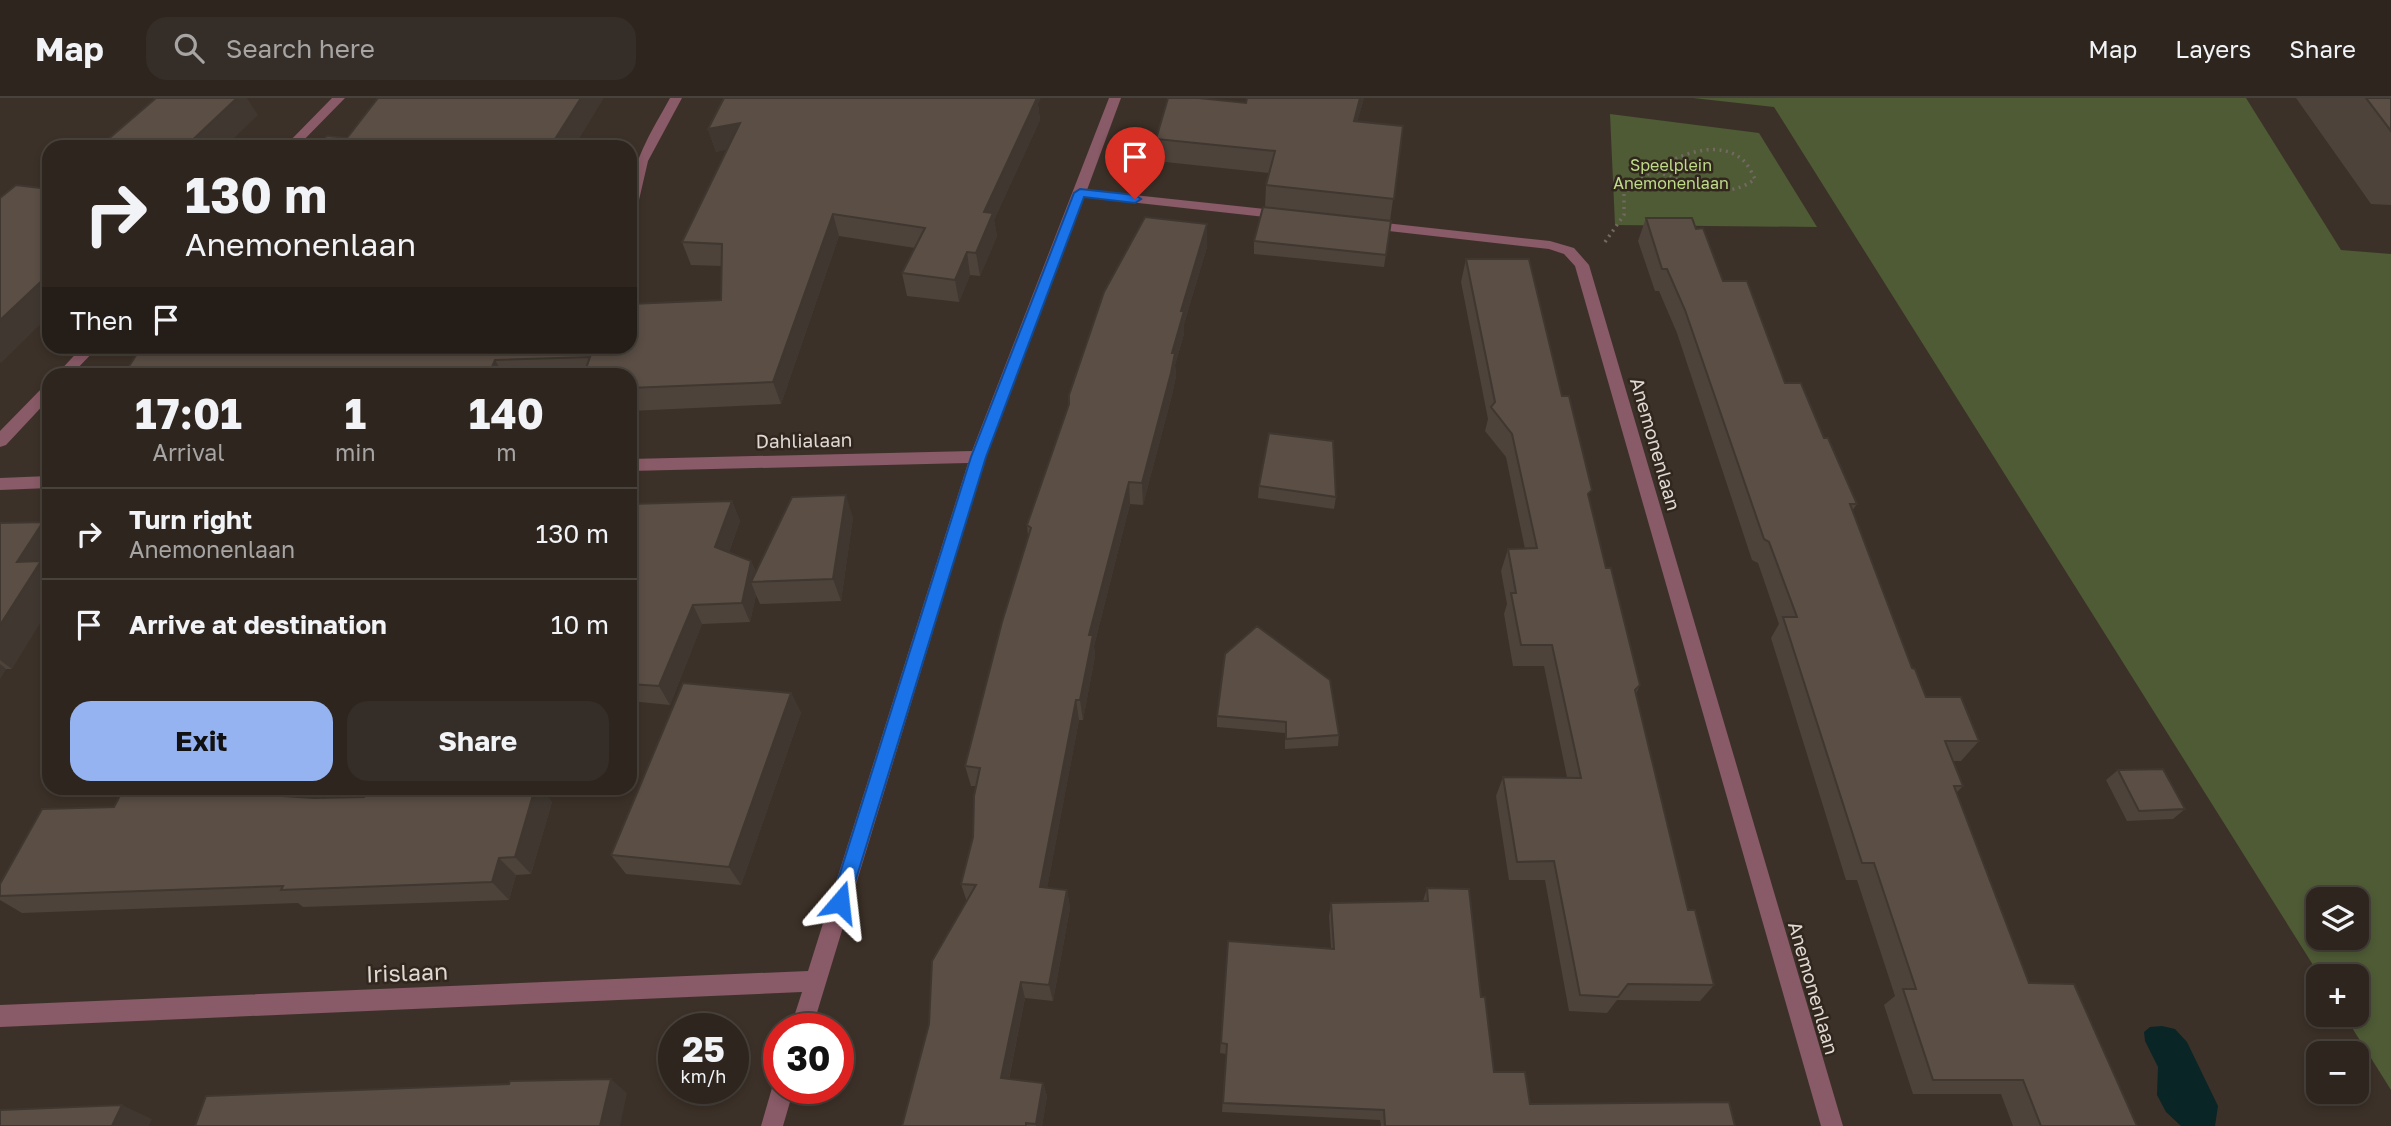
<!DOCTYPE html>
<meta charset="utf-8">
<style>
:root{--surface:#2d251e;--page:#352d27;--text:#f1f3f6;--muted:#a7a5a4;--line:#48423c;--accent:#95b2f1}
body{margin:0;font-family:"Golos Text",sans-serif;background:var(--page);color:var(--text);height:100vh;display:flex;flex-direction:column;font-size:26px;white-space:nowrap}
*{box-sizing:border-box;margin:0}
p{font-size:23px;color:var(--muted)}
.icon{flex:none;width:38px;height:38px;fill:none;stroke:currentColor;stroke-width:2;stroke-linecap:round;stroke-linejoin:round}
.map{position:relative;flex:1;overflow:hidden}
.panel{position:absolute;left:42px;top:270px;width:595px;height:427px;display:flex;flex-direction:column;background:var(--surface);border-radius:21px;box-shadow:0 4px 10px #0003,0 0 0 2px var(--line)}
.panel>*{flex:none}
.banner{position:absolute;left:42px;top:42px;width:595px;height:214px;border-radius:21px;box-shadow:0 4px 10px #0003,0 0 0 2px var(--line);background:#2d251e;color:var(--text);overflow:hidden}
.buttons{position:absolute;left:2306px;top:789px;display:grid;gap:14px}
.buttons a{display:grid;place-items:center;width:63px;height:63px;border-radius:14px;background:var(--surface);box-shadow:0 4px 10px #0003,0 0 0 2px var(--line);font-size:35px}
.speed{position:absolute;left:658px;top:915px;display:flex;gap:14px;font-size:35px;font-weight:700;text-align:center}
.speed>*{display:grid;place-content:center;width:91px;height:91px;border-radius:50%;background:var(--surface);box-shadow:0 4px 10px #0003,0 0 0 2px var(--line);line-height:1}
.speed small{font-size:18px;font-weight:400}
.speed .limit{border:10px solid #d22;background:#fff;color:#111}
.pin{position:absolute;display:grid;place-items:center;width:60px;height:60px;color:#fff;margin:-72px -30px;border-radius:50% 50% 50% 0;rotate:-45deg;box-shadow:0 0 7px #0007}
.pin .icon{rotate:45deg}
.me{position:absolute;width:77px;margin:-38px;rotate:17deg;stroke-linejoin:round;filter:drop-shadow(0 0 5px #0008)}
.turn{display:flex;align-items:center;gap:24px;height:147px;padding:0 28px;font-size:32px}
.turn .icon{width:91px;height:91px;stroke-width:2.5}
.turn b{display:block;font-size:49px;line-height:60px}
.then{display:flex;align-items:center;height:66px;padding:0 28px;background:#0003;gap:14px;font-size:26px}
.eta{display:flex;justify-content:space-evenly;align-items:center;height:119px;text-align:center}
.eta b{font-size:42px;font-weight:700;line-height:49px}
.primary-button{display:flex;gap:14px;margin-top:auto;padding:14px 28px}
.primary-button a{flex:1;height:80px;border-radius:21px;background:var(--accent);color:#111;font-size:28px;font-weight:700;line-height:80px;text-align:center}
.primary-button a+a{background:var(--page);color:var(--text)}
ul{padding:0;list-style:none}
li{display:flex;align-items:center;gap:21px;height:91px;padding:0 28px;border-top:2px solid var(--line)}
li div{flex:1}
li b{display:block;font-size:26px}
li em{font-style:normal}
header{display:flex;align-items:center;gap:42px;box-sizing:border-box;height:98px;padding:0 35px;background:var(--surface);border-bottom:2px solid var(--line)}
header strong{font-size:33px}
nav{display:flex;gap:38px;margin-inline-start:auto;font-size:24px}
.search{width:490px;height:63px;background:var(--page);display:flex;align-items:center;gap:18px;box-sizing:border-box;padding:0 24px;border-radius:21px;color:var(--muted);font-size:26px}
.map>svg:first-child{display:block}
.green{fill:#4e5b35;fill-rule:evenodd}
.water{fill:#092526}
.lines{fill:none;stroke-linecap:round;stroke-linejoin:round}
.path{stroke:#736961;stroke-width:3.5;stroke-dasharray:2 4.5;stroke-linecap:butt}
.street{fill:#895a67;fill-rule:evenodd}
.wall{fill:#4d433b}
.shaded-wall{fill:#3f3730}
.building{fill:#5a4e45;stroke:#3f3730;stroke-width:2}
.route{fill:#1a73e8;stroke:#114b97;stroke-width:2}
.labels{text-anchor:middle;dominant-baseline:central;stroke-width:5;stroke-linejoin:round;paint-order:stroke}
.far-park-label{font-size:16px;fill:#bfdc88;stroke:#31271e}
.street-label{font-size:19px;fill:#dfd8d3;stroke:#31271e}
.near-street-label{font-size:23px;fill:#dfd8d3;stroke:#31271e}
</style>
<header>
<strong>Map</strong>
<div class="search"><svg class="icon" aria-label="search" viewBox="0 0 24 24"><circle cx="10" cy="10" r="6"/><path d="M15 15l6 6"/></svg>Search here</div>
<nav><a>Map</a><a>Layers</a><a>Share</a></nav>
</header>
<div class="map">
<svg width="2391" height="1028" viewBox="0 0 2391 1028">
<rect width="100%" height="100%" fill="#3c3128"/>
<!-- green -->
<path class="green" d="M1693,0H2246L2341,152L2391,156V992L2344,917H2357V878H2320L1774,9ZM2319,802H2357V840H2319Z
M1610,16L1759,35L1817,129L1615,127Z"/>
<!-- water -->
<path class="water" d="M2162,928L2175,931L2187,944L2218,1008L2215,1028H2181L2166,1014L2157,997L2158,969L2145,943L2144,934L2150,929Z"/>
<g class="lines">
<!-- path -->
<path class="path" d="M1605,144L1624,117V95C1650,71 1709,33 1743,62C1748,67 1752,75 1755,81C1724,105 1686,85 1654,72"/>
<!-- street -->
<path class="street" d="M332,0H345L297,49H284Z
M670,0H682L648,63L639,102L630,106C630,65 651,35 670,0Z
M1109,0H1121L1087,92L1283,113L1290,117L1283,121L1084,99L986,359L812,931H790L802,894L0,929V907L808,873L968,365L630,373V361L972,353Z
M1367,123L1550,143L1574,150L1589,167L1843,1028H1821L1575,168L1564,156L1549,151L1362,130L1360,127Z
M83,248H99L72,276H57Z
M49,287V301L6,347L0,349V333L44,288Z
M49,378V390L0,392V380Z
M779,981V990H794L783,1028H761L772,990Z"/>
</g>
<!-- wall -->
<path class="wall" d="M1364,0L1357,24L1403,28L1390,123L1265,109L1266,87L1269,75L1156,63V41L1246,5Z
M2296,0H2391V107L2371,106Z
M1038,7L1040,22L994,122L997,138L980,178L970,177L959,204L907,198L902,175L915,150L839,138L781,306L630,313V276H124L721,202L722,168L691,167L682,144L727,51L716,54L708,31Z
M1646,120L1696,131L1723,183L1785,285L1824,340L1857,406L1852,413L1912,570L1926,599L1979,643L1961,663H1953L1963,688L1956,695L2029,885L2137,1028H2013L2001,996H1913L1884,907L1895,898L1857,782H1846L1771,540L1779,526L1758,465L1752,462L1677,235L1659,193H1655L1638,143Z
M1391,123L1384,169L1254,156V143Z
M1207,126V149L1184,226V236L1175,267L1176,278L1172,297L1143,407L1130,406L1094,548L1095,558L1083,622H1079L1047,790L1067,792L1070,810L1053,903L1025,900L1009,981L1043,985L1047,998L1042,1028H902L967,804L961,786L973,739L976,688H971L965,668L1028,438L1027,427Z
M1466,161L1562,298L1589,401L1606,470L1640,587L1636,596L1688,812L1714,887L1700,903L1617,902L1607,915L1569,913L1545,782H1509L1496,698L1503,679H1567L1544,568H1513L1504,516L1507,506L1501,473L1508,451H1525L1506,359L1485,333L1488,321L1461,184Z
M1259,388L1336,399L1334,411L1258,400Z
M732,403L740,423L729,454L751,463L756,474L853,419L841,503L760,506L756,497L750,524L702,526L670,607L630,603V406Z
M0,425L12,571H6L0,581Z
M1225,556L1339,637L1338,648L1285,651V635L1217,629V618Z
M791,595L801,615L741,787L626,776L611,757Z
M2118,672L2185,711L2173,721L2127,723L2106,682Z
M177,690H284L280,698L314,700L364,699L426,690H540L552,704L531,776L516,777L509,802L303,809L298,805L22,815L0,802V786L114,709Z
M1427,790L1481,899L1494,974L1530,1006L1735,1028H1381L1380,1022L1222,1014L1226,956L1220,955L1228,843L1331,850L1329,818L1331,805L1423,803Z"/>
<!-- shaded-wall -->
<path class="shaded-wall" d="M237,0H247L258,17L225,49H185Z
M581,0H604L574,49H550Z
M1030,0H1041L1038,7L1040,22L994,122L997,138L980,178L976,155L984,114Z
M1360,0H1364L1351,45L1354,23Z
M740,25L747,47L716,54L708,31Z
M833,116L839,138L781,306L773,284Z
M1207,126V149L1184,226V236L1175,267L1176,278L1172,297L1143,407L1142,385L1181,213Z
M967,154L970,177L959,204L955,182Z
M49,176V218L1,265L0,264V222Z
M495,262L503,276H489Z
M1129,384L1130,406L1094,548L1095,558L1083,622L1080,602L1089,537Z
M846,397L853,419L841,503L833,481Z
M732,403L740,423L724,468L715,449Z
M43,424L49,430V511L12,571L0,562V527L17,464Z
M751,463L760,483L751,484L756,497L750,524L742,505Z
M693,507L702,526L670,607L659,588Z
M0,566L6,571L0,581Z
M791,595L801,615L741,787L729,769Z
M1076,602L1079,622L1044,807L1040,789Z
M255,690H284L274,714L252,696Z
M535,690H540L552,704L531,776L515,759Z
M499,760L516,777L509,802L492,784Z
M1067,792L1070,810L1053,903L1049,887Z
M1021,884L1025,900L1006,994L1001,980Z
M611,981L627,995L620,1028H600Z
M1043,985L1047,998L1042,1028H1036V1026Z
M122,1007L152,1021L149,1028H112Z"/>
<!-- building -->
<path class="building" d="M156,0H237L185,49H99Z
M378,0H581L550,49H316L327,38L347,40Z
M724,0H1037L984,114L993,115L976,155L967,154L955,182L902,175L925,130L833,116L773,284L630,290V276H584L590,259L495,262L489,276H124L142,248H630V206L721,202L722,146L682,144L740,25L708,31Z
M1168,0H1199L1246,5L1247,0H1360L1354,23L1403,28L1394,101L1266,87L1275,53L1156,41Z
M2366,0H2391V33Z
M16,87L49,91V176L0,222V100Z
M1263,109L1391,123L1386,157L1254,143Z
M1145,119L1207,126L1181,213H1184L1172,255H1175L1171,275L1142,385L1129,384L1089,537H1093L1080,602H1076L1040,789L1067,792L1049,887L1021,884L1001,980L1043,985L1036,1026L1026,1025V1028H902L929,926L932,863L976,787L961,786L973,739L974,698L980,670L965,668L1002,524L1031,430L1027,427L1069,306V297L1104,194Z
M1646,120H1692L1696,131L1703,130L1723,183H1747L1785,285H1801L1824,340H1828L1857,406H1850L1912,570L1915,571L1926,599H1961L1979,643H1945L1963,688H1954L2029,885L2074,886L2137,1028H2041L2023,982H1933L1903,891H1916L1874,765H1862L1783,519H1797L1769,444L1764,441L1685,212L1667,171H1662Z
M1466,161H1529L1562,298H1569L1592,392L1588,396L1606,470H1611L1640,587L1635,592L1688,812H1695L1714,887L1628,886L1618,899L1580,897L1554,763L1517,764L1503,679L1581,680L1552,547H1521L1511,495H1516L1508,451L1537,450L1512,336L1491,309L1495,304Z
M1269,335L1333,343L1336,399L1259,388Z
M846,397L833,481L751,484L792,399Z
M732,403L715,449L751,463L742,505L693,507L659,588L630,586V406Z
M43,424L17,464L41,463L0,527V425Z
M1257,528L1330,582L1339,637L1286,641V624L1217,618L1225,556Z
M683,585L791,595L729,769L611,757Z
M2163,671L2185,711L2139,713L2118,672Z
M176,690H255L252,696L314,700L364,699L367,692L426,690H535L515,759L499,760L492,784L281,792L283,788L0,798V786L42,711L114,709L123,692Z
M1427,790L1469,791L1481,899H1485L1494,974H1525L1530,1006L1729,1004L1735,1028H1385L1384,1012L1223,1005L1227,946L1221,945L1228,843L1334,851L1331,805L1428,803Z
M611,981L600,1028H195L206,998L509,986L510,983Z
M122,1007L112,1028H0V1012Z"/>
<!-- route -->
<path class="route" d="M1080,91L1135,97L1141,101L1135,105L1084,99L986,359L849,804L846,810L840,813L833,810L831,804L971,359L1074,95Z"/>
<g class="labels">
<!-- far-park labels -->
<g class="far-park-label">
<text x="1671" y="67">Speelplein<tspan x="1671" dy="18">Anemonenlaan</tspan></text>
</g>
<!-- street labels -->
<g class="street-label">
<text transform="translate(804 342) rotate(-1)">Dahlialaan</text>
<text transform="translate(1656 346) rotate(74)">Anemonenlaan</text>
<text transform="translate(1814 890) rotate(74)">Anemonenlaan</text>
</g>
<!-- near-street labels -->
<g class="near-street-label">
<text transform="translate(407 874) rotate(-2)">Irislaan</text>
</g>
</g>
</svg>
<div class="buttons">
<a><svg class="icon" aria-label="layers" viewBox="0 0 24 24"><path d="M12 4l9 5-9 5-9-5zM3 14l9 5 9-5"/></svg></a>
<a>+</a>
<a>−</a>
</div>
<div class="speed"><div>25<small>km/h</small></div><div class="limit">30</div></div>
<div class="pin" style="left:1135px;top:101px;background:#d93025"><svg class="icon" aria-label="arrive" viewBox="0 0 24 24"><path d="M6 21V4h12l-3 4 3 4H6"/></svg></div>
<svg class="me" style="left:840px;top:804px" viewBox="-20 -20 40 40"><path d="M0-17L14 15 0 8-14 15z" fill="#1a73e8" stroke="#fff" stroke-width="4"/></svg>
<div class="banner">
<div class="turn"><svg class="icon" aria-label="right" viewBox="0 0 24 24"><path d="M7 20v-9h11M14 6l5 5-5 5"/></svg><div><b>130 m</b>Anemonenlaan</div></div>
<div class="then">Then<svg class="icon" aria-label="arrive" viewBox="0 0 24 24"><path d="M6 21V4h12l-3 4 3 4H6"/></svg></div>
</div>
<section class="panel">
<div class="eta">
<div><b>17:01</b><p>Arrival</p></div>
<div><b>1</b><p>min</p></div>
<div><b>140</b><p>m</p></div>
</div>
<ul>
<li><svg class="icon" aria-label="right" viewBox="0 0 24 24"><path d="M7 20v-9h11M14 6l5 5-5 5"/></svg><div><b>Turn right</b><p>Anemonenlaan</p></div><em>130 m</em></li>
<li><svg class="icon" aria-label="arrive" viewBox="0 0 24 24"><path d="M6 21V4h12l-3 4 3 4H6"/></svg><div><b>Arrive at destination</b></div><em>10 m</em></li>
</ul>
<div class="primary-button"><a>Exit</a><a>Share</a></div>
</section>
</div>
